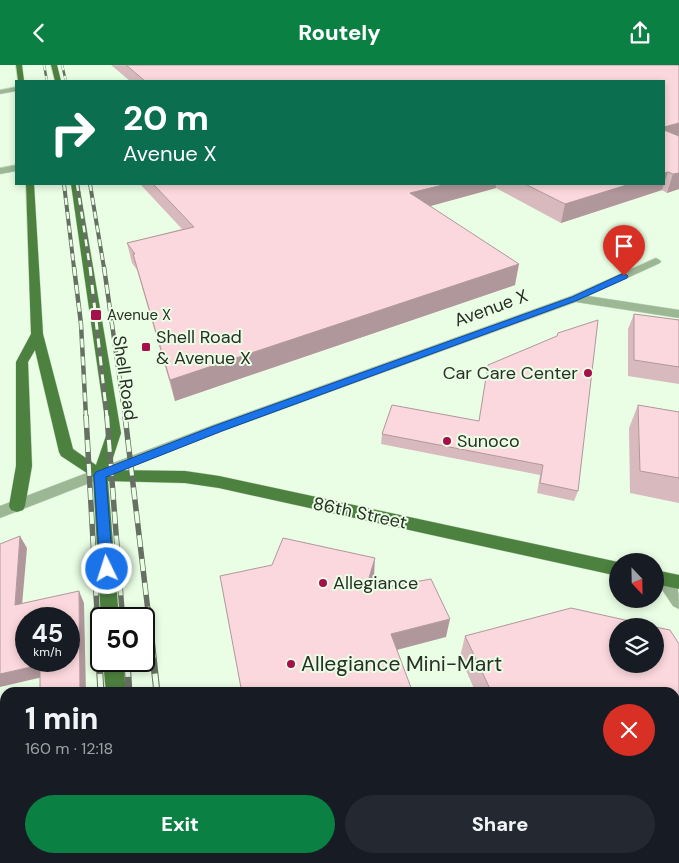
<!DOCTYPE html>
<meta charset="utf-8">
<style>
:root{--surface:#171b24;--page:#242831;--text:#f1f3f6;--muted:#9ea1a6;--accent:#0b8043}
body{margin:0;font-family:"DM Sans",sans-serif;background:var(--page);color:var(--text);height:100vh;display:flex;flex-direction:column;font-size:19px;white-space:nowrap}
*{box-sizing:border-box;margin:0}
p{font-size:16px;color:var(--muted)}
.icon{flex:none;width:28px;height:28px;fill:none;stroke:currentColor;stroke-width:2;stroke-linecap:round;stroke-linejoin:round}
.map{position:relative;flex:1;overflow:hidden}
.drawer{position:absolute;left:0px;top:622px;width:680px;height:176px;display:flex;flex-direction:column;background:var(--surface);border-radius:15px 15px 0 0;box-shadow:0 2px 8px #0003}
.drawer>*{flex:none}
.top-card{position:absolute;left:15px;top:15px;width:650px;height:105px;border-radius:0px;box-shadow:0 2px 8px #0003;background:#0b6e4f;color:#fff;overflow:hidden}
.needle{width:32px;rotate:158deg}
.controls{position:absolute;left:609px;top:488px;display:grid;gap:10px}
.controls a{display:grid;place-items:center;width:55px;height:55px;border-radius:50%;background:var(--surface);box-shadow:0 2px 8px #0003;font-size:25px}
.speed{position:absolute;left:15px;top:542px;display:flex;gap:10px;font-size:25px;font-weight:700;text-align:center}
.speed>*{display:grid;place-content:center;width:65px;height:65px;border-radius:50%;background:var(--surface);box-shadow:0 2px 8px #0003;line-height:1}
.speed small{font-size:12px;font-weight:400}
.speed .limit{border:2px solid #111;border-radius:8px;background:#fff;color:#111}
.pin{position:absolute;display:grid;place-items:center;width:42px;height:42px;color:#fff;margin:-51px -21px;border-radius:50% 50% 50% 0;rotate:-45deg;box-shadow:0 0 5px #0007}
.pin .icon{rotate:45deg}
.me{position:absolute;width:55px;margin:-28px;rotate:356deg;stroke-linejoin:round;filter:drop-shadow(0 0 4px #0008)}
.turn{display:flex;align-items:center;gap:18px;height:105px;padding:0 25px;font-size:22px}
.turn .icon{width:65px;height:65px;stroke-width:2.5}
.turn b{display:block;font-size:35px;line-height:42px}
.round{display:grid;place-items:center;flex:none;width:52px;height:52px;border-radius:26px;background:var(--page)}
.overview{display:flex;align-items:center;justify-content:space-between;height:85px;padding:0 25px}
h1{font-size:30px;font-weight:800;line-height:38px}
.cta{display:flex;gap:10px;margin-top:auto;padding:10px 25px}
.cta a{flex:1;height:58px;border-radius:30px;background:var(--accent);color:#fff;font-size:20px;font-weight:800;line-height:58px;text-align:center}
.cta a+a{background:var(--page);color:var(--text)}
header{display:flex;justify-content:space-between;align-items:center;height:65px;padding:0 25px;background:var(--accent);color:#fff;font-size:22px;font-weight:800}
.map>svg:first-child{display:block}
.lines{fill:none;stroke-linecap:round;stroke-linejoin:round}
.minor-casing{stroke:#c6d9c2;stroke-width:1}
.major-casing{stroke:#c6d9c2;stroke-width:1}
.minor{fill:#9bb794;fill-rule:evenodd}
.major{fill:#4d813f;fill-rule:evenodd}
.rail-far4-casing{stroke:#657062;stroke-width:2.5}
.rail-far3-casing{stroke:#657062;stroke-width:4}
.rail-far2-casing{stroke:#657062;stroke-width:4.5}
.rail-far1-casing{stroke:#657062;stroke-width:5.5}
.rail-casing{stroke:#657062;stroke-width:7}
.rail-far4{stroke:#e9fee4;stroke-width:2;stroke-dasharray:5.5;stroke-linecap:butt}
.rail-far3{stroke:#e9fee4;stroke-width:2.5;stroke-dasharray:7;stroke-linecap:butt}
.rail-far2{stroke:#e9fee4;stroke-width:3;stroke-dasharray:9;stroke-linecap:butt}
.rail-far1{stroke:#e9fee4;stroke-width:4;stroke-dasharray:12;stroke-linecap:butt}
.rail{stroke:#e9fee4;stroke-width:5;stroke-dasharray:16;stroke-linecap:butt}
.wall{fill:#d8babe}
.shaded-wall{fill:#b0979b}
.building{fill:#fbd8dd;stroke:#b0979b;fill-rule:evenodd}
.route{fill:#1a73e8;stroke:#114b97}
.poi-dot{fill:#a50f4a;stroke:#e9fee4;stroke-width:2}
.labels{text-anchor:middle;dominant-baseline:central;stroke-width:4;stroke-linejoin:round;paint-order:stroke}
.far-poi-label{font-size:15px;fill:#282f26;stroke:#e9fee4;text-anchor:start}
.street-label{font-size:18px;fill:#282f26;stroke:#e9fee4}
.poi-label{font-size:18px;fill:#282f26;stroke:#e9fee4;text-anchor:start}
.near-poi-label{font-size:21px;fill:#282f26;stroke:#e9fee4;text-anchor:start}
</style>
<header><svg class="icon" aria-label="back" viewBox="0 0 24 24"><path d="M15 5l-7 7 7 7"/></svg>Routely<svg class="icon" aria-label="share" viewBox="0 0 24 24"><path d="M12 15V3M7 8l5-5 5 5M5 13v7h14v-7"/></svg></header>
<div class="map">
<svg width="679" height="798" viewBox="0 0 679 798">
<rect width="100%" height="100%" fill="#e9fee4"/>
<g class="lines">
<defs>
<path id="minor" d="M16,22V26L0,29V25Z
M16,100V106L0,109V103Z
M656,193L661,196L660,198L588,231L679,245V253L576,237L223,366L0,453V441L213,360L571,231Z
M664,507C679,512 679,529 679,544L673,541L655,514L658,509Z"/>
<path id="major" d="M16,0H22L24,16H18Z
M51,0H57L61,16H55Z
M26,119H34L43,269L73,384L96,400L107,368L71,119H79L121,368L109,405L185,406L219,411L618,497V511L219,423L185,418L108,416L119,554L101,555L93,412L61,391L59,387L35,285L28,297L32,401L25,441L23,445L17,447L11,445L9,441L16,401V297L31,269Z
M655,505L679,510V524L655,519Z
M103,596H123L126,628H106Z
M116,794H140V798H116Z"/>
</defs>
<!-- minor casing -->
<use href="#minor" class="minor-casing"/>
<!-- major casing -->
<use href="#major" class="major-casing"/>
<!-- minor -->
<use href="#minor" class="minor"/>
<!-- major -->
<use href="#major" class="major"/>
<defs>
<path id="rail-far4" d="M44,0L47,16
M62,0L66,16"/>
<path id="rail-far3" d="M64,119L74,203
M77,119L90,203
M90,119L104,203"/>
<path id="rail-far2" d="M74,202L81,259L86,352
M90,202L107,352
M104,202L125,352"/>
<path id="rail-far1" d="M86,351L97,546
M107,351L122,546
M125,351L148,546"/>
<path id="rail" d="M96,545L101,628
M122,545L123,554
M148,545L157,628
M127,596L129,628
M108,794L109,798
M141,794L142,798
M175,794V798"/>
</defs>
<!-- rail-far4 casing -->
<use href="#rail-far4" class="rail-far4-casing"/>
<!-- rail-far3 casing -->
<use href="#rail-far3" class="rail-far3-casing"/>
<!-- rail-far2 casing -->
<use href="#rail-far2" class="rail-far2-casing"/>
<!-- rail-far1 casing -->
<use href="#rail-far1" class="rail-far1-casing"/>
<!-- rail casing -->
<use href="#rail" class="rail-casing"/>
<!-- rail-far4 -->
<use href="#rail-far4" class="rail-far4"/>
<!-- rail-far3 -->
<use href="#rail-far3" class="rail-far3"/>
<!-- rail-far2 -->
<use href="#rail-far2" class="rail-far2"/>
<!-- rail-far1 -->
<use href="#rail-far1" class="rail-far1"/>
<!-- rail -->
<use href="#rail" class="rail"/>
</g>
<!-- wall -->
<path class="wall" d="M111,0H679V124L667,128L662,125L561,158L496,123L430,141L515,220L175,336L137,205L132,198L127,178L182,164L140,119H664V16H130Z
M634,249L679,255V319L628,311V264Z
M558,268L578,426L574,436L537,428L540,410L381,379L382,369L479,356L557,272Z
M638,340L679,347V438L630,428L629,363Z
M465,571L679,579V667L675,669V628H476L460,592Z
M654,794H675L679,798H656Z"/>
<!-- shaded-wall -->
<path class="shaded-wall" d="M679,58V73L664,77V62Z
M668,107L662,125L561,158L565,139L630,119H664V108Z
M679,108V124L667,128L673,109Z
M447,119H496V123L409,147L410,128Z
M519,199L515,220L175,336L170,315Z
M20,471L27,483L21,552L15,540Z
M375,493L374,512L364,545L365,526Z
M79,526L84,538L86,628H80Z
M450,554L446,572L389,587L391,569Z
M40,600L47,611L0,622V609Z
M265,625V628H255Z
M679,653V667L675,669V654Z"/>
<!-- building -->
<path class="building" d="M126,0H679V58L664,62V16H145Z
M664,65L679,71V108L673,109L668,107L664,108Z
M153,119H447L410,128L519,199L170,315L133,189H135L127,178L194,162Z
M525,119H630L565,139Z
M634,249L679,255V302L634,295Z
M598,255L578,426L540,418L543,400L382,369L392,340L479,356L488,300L557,271L558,268Z
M638,340L679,347V413L640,406Z
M20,471L15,540L79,526L80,628H40V600L0,609V479ZM26,554H69V596H26Z
M283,473L375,493L365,526L431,514L450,554L391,569L413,628H265V625L255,628H242L220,511L272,500Z
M571,543L652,561H618V599H655V562L670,565L679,579V653L675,654V628H492L465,571Z
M679,774V798H674L672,794H675V775Z
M273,794H475L477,798H273Z"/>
<!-- route -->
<path class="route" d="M624,208L628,211L627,213L578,235L222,366L106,412L113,504L112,508L107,509L102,508L100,504L94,410L96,407L214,361L572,232Z"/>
<!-- markers -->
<g class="poi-dot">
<rect x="90" y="244" width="12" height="12" rx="2.5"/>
<rect x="141" y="277" width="10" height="10" rx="2.5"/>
<circle cx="588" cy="308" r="5"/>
<circle cx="447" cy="376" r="5"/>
<circle cx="323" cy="518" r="5"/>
<circle cx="291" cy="599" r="5"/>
</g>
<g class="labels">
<!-- far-poi labels -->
<g class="far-poi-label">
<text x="107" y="250">Avenue X</text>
</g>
<!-- street labels -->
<g class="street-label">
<text transform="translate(491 243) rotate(-20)">Avenue X</text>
<text transform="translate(125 313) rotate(82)">Shell Road</text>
<text transform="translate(360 448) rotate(12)">86th Street</text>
</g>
<!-- poi labels -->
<g class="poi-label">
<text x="156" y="272">Shell Road<tspan x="156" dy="21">&amp; Avenue X</tspan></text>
<text x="578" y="308" text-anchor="end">Car Care Center</text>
<text x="457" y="376">Sunoco</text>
<text x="333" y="518">Allegiance</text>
</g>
<!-- near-poi labels -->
<g class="near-poi-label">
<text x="301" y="599">Allegiance Mini-Mart</text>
</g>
</g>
</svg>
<div class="controls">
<a><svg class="needle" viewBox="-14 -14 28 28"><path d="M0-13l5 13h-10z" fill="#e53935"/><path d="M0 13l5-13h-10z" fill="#9ea1a6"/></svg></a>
<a><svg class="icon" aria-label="layers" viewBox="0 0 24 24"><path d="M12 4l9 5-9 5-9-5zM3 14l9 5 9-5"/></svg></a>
</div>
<div class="speed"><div>45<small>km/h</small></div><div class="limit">50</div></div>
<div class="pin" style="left:624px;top:211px;background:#d93025"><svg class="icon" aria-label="arrive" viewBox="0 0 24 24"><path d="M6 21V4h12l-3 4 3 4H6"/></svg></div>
<svg class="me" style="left:107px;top:504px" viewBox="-20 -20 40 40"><circle r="17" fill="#1a73e8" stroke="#fff" stroke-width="3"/><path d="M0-11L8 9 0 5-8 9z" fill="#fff"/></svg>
<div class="top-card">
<div class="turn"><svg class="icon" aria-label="right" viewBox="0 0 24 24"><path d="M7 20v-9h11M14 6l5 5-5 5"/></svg><div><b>20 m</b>Avenue X</div></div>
</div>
<section class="drawer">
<div class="overview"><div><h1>1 min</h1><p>160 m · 12:18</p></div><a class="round" style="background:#d93025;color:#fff"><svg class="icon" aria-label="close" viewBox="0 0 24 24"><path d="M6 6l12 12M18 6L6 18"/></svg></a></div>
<div class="cta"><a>Exit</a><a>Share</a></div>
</section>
</div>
